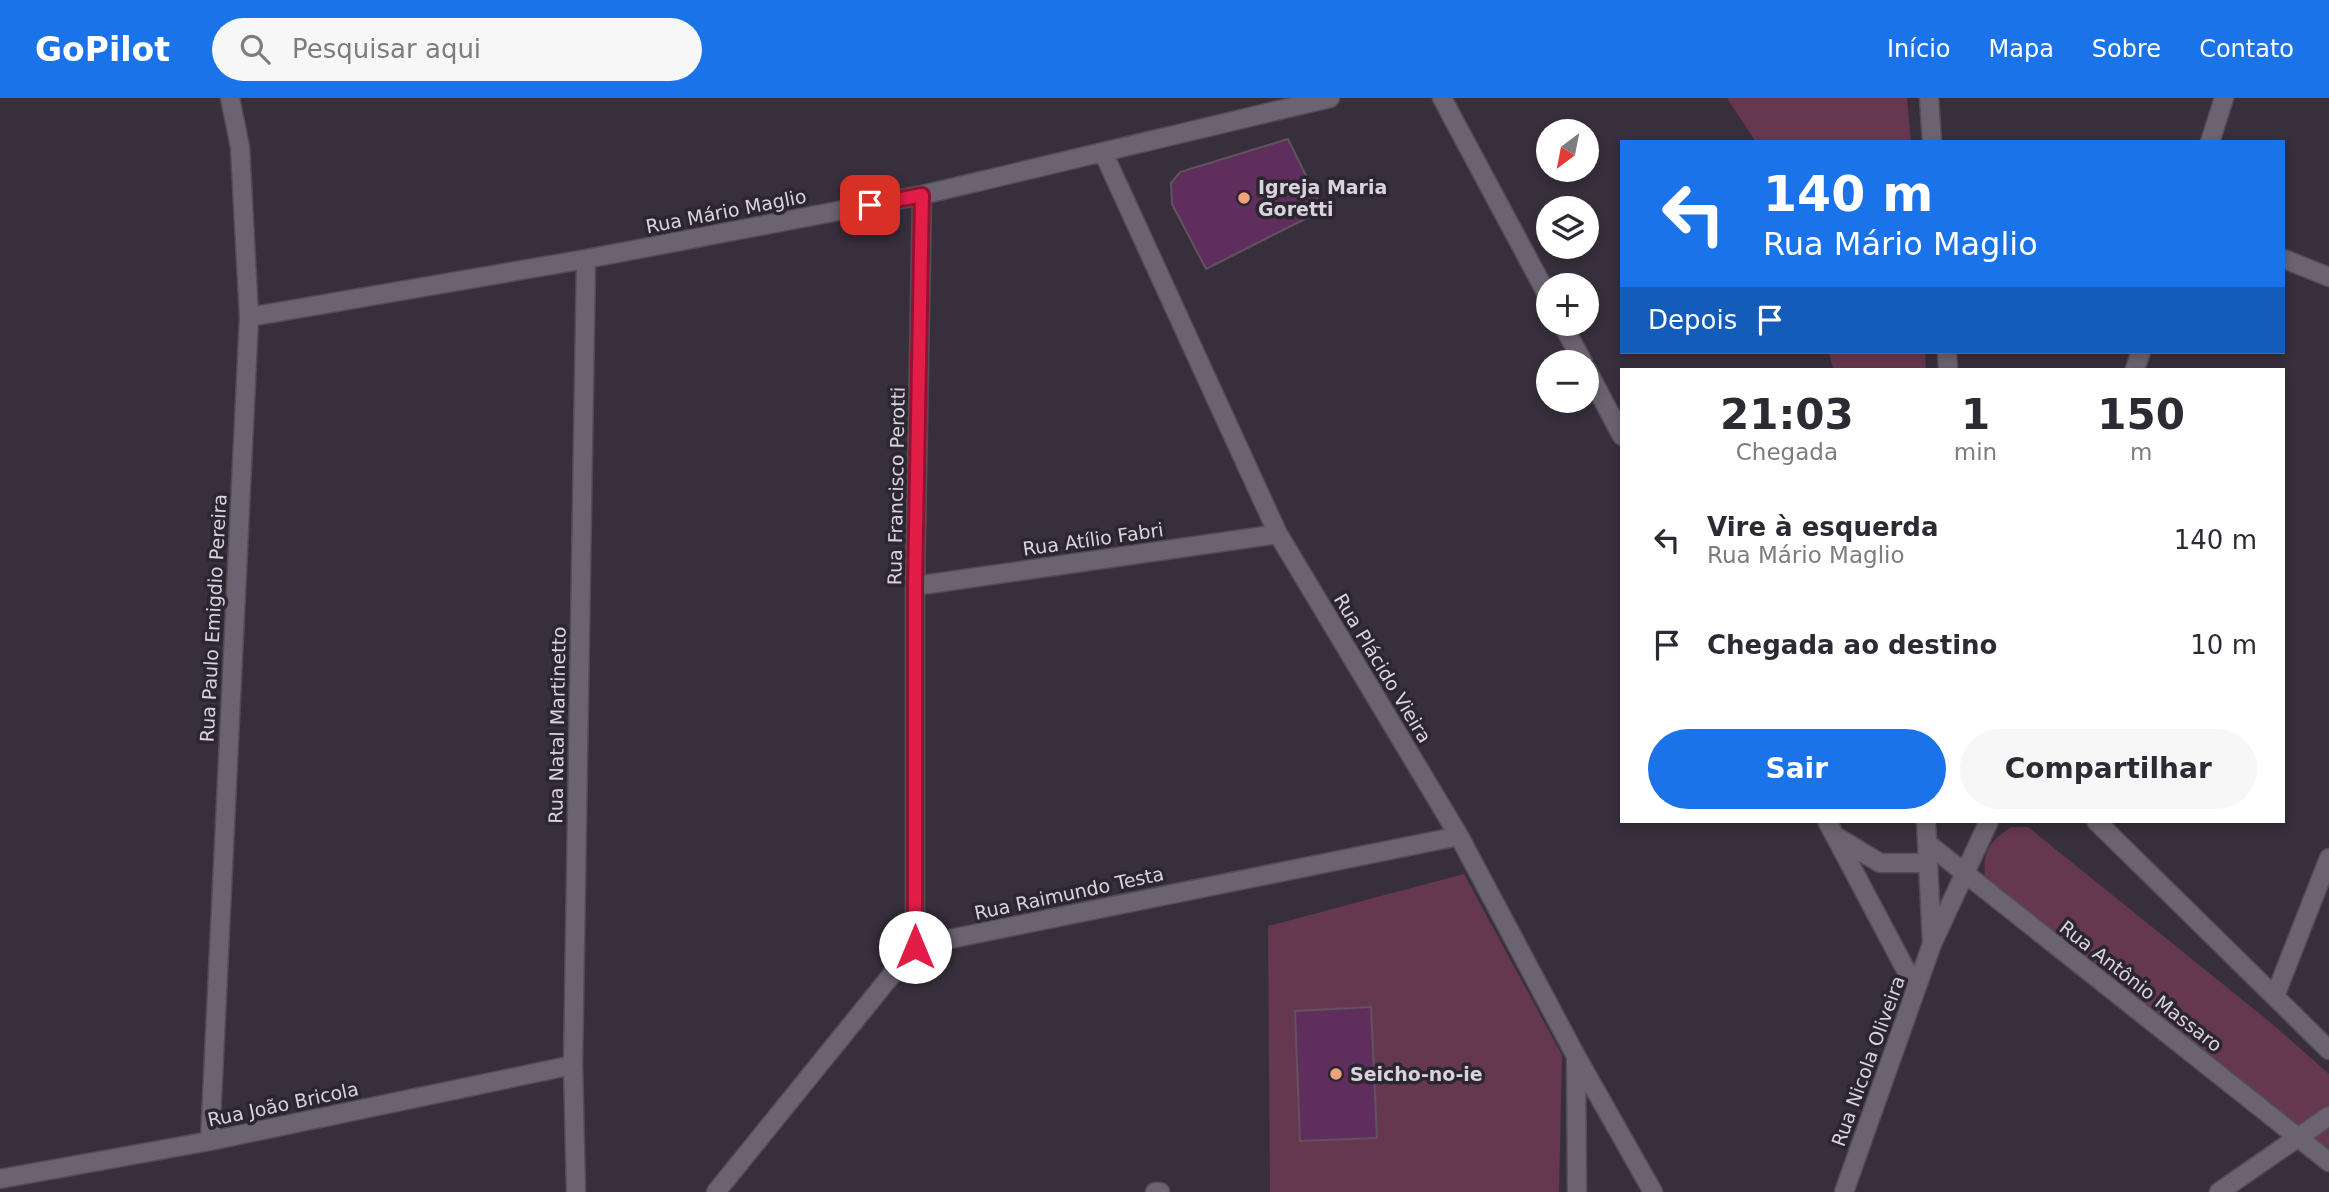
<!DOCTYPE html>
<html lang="pt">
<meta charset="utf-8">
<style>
:root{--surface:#fff;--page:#f7f7f7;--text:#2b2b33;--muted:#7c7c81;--accent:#1a73e8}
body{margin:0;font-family:"DejaVu Sans",sans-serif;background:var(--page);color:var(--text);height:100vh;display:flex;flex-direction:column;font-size:26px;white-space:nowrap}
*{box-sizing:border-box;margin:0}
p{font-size:23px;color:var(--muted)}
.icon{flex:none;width:38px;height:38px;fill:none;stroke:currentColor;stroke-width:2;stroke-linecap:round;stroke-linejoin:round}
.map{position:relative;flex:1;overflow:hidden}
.drawer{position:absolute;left:1620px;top:270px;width:665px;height:455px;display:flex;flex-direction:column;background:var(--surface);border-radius:0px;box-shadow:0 4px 10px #0003}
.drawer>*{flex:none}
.hud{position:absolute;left:1620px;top:42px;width:665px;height:214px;border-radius:0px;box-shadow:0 4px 10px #0003;background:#1a73e8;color:#fff;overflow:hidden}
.needle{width:46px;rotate:212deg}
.fabs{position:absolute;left:1536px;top:21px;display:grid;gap:14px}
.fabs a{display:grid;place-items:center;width:63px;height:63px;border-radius:50%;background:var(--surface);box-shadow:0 4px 10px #0003;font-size:35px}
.pin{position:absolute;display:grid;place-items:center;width:60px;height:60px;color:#fff;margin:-30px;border-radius:14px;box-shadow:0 4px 10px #0006}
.me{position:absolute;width:77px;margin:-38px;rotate:0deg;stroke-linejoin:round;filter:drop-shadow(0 0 5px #0008)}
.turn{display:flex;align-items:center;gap:24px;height:147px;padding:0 28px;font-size:32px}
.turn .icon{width:91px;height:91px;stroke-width:2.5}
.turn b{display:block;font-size:49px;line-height:60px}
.then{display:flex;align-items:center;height:66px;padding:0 28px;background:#0003;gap:14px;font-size:26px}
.eta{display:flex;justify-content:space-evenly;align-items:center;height:119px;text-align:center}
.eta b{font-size:42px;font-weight:800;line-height:49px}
.primary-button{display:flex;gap:14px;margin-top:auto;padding:14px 28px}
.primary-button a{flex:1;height:80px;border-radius:42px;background:var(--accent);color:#fff;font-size:28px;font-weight:800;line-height:80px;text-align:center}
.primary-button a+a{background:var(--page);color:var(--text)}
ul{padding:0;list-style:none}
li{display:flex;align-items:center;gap:21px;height:105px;padding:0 28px}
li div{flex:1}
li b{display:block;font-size:26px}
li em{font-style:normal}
header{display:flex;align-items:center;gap:42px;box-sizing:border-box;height:98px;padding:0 35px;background:var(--accent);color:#fff}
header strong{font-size:33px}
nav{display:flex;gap:38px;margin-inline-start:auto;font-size:24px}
.search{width:490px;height:63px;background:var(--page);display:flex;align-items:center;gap:18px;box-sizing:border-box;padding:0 24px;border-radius:38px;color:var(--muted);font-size:26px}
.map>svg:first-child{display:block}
.green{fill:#66384f}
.building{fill:#602e5d;stroke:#60535e;stroke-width:2}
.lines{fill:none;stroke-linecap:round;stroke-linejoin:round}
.lane-casing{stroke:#524c57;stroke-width:21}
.street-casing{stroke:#524c57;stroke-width:21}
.lane{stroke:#6b6371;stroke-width:18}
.street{stroke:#6b6371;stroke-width:18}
.route-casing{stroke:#92132f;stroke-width:18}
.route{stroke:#e11d48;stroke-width:12}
.poi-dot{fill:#f0a279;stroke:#2c2632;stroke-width:2.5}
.labels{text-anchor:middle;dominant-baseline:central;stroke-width:7;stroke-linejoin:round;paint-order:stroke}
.poi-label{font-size:19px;font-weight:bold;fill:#d8d4dc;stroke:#2c2632;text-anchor:start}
.street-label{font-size:19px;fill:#d8d4dc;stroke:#2c2632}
</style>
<header>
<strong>GoPilot</strong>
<div class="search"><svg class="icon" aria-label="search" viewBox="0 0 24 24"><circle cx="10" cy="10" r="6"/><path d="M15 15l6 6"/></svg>Pesquisar aqui</div>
<nav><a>Início</a><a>Mapa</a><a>Sobre</a><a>Contato</a></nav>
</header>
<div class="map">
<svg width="2329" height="1094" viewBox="0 0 2329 1094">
<rect width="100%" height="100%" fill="#372f3c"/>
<!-- green -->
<path class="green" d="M1727,0H1907L1911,44H1756Z
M1829,254H1925L1926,271H1833Z
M2011,729H2028L2270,924L2329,976V1055L1985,783C1983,753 1987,746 2011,729Z
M1464,776L1562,957L1559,1094H1270L1268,828Z"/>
<!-- building -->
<path class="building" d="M1288,41L1323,112L1206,171L1172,106L1171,85L1180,74Z
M1371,909L1377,1040L1300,1043L1295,913Z"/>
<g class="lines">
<defs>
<path id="lane" d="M2284,161L2329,179"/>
<path id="street" d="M1442,0L1549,200
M1929,0L1932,44
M2210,44L2224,0
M1103,54L1278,436L1459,738L1576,958L1653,1094
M249,219L586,161L922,97L1330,0
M1562,226L1583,264
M1947,254L1948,271
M2135,271L2141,254
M1587,272L1622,338
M915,488L1278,436
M1827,723L1916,891
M1926,723L1932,845
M2096,723L2329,952
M1837,739L1880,765H1927
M1927,745L2329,1064
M915,848V488L922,97
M2275,898L2329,760
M1576,962L1577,1094
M210,1043L249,219L240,49L230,0
M0,1081L210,1043L573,967
M576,1094L573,967L586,161
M716,1094L915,848L1459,738
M1155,1094H1160
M1844,1094L1932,846L1989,723
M2219,1094L2329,1018"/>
</defs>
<!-- lane casing -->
<use href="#lane" class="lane-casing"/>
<!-- street casing -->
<use href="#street" class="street-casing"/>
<!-- lane -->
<use href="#lane" class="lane"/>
<!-- street -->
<use href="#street" class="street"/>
</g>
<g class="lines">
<defs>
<path id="route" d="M870,107L922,97L915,488V849"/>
</defs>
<!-- route casing -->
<use href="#route" class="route-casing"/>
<!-- route -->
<use href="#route" class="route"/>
</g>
<!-- markers -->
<g class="poi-dot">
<circle cx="1244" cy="100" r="7"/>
<circle cx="1336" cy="976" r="7"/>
</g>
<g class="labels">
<!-- poi labels -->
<g class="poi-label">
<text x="1258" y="89">Igreja Maria<tspan x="1258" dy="22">Goretti</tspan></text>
<text x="1350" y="976">Seicho-no-ie</text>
</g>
<!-- street labels -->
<g class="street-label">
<text transform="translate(726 113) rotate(-11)">Rua Mário Maglio</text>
<text transform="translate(896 388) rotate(-89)">Rua Francisco Perotti</text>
<text transform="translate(1093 441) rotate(-8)">Rua Atílio Fabri</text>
<text transform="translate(213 520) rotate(-87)">Rua Paulo Emigdio Pereira</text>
<text transform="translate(1383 570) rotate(59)">Rua Plácido Vieira</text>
<text transform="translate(557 627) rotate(-89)">Rua Natal Martinetto</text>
<text transform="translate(1069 795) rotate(-12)">Rua Raimundo Testa</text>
<text transform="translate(2141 888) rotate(38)">Rua Antônio Massaro</text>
<text transform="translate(1868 963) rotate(-70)">Rua Nicola Oliveira</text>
<text transform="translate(283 1006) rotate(-12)">Rua João Bricola</text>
</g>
</g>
</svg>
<div class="fabs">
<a><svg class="needle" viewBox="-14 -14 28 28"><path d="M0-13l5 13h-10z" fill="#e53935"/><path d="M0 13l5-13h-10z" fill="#7c7c81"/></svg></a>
<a><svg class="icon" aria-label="layers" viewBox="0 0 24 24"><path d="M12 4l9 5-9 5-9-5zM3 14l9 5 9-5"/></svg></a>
<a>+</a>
<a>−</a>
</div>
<div class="pin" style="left:870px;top:107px;background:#d93025"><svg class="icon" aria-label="arrive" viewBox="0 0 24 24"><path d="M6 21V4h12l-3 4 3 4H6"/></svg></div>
<svg class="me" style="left:915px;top:849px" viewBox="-20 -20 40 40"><circle r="19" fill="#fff"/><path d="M0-13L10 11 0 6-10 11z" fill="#e11d48"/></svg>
<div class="hud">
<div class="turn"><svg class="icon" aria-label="left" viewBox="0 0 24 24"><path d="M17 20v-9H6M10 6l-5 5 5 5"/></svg><div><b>140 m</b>Rua Mário Maglio</div></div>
<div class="then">Depois<svg class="icon" aria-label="arrive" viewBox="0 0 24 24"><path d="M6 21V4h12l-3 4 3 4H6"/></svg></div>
</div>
<section class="drawer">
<div class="eta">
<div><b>21:03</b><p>Chegada</p></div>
<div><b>1</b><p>min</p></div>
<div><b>150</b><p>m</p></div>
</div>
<ul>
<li><svg class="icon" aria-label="left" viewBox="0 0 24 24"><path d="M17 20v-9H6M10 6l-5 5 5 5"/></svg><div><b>Vire à esquerda</b><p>Rua Mário Maglio</p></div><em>140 m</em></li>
<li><svg class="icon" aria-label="arrive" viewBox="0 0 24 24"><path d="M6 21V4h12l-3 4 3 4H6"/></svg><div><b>Chegada ao destino</b></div><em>10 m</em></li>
</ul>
<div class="primary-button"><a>Sair</a><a>Compartilhar</a></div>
</section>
</div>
